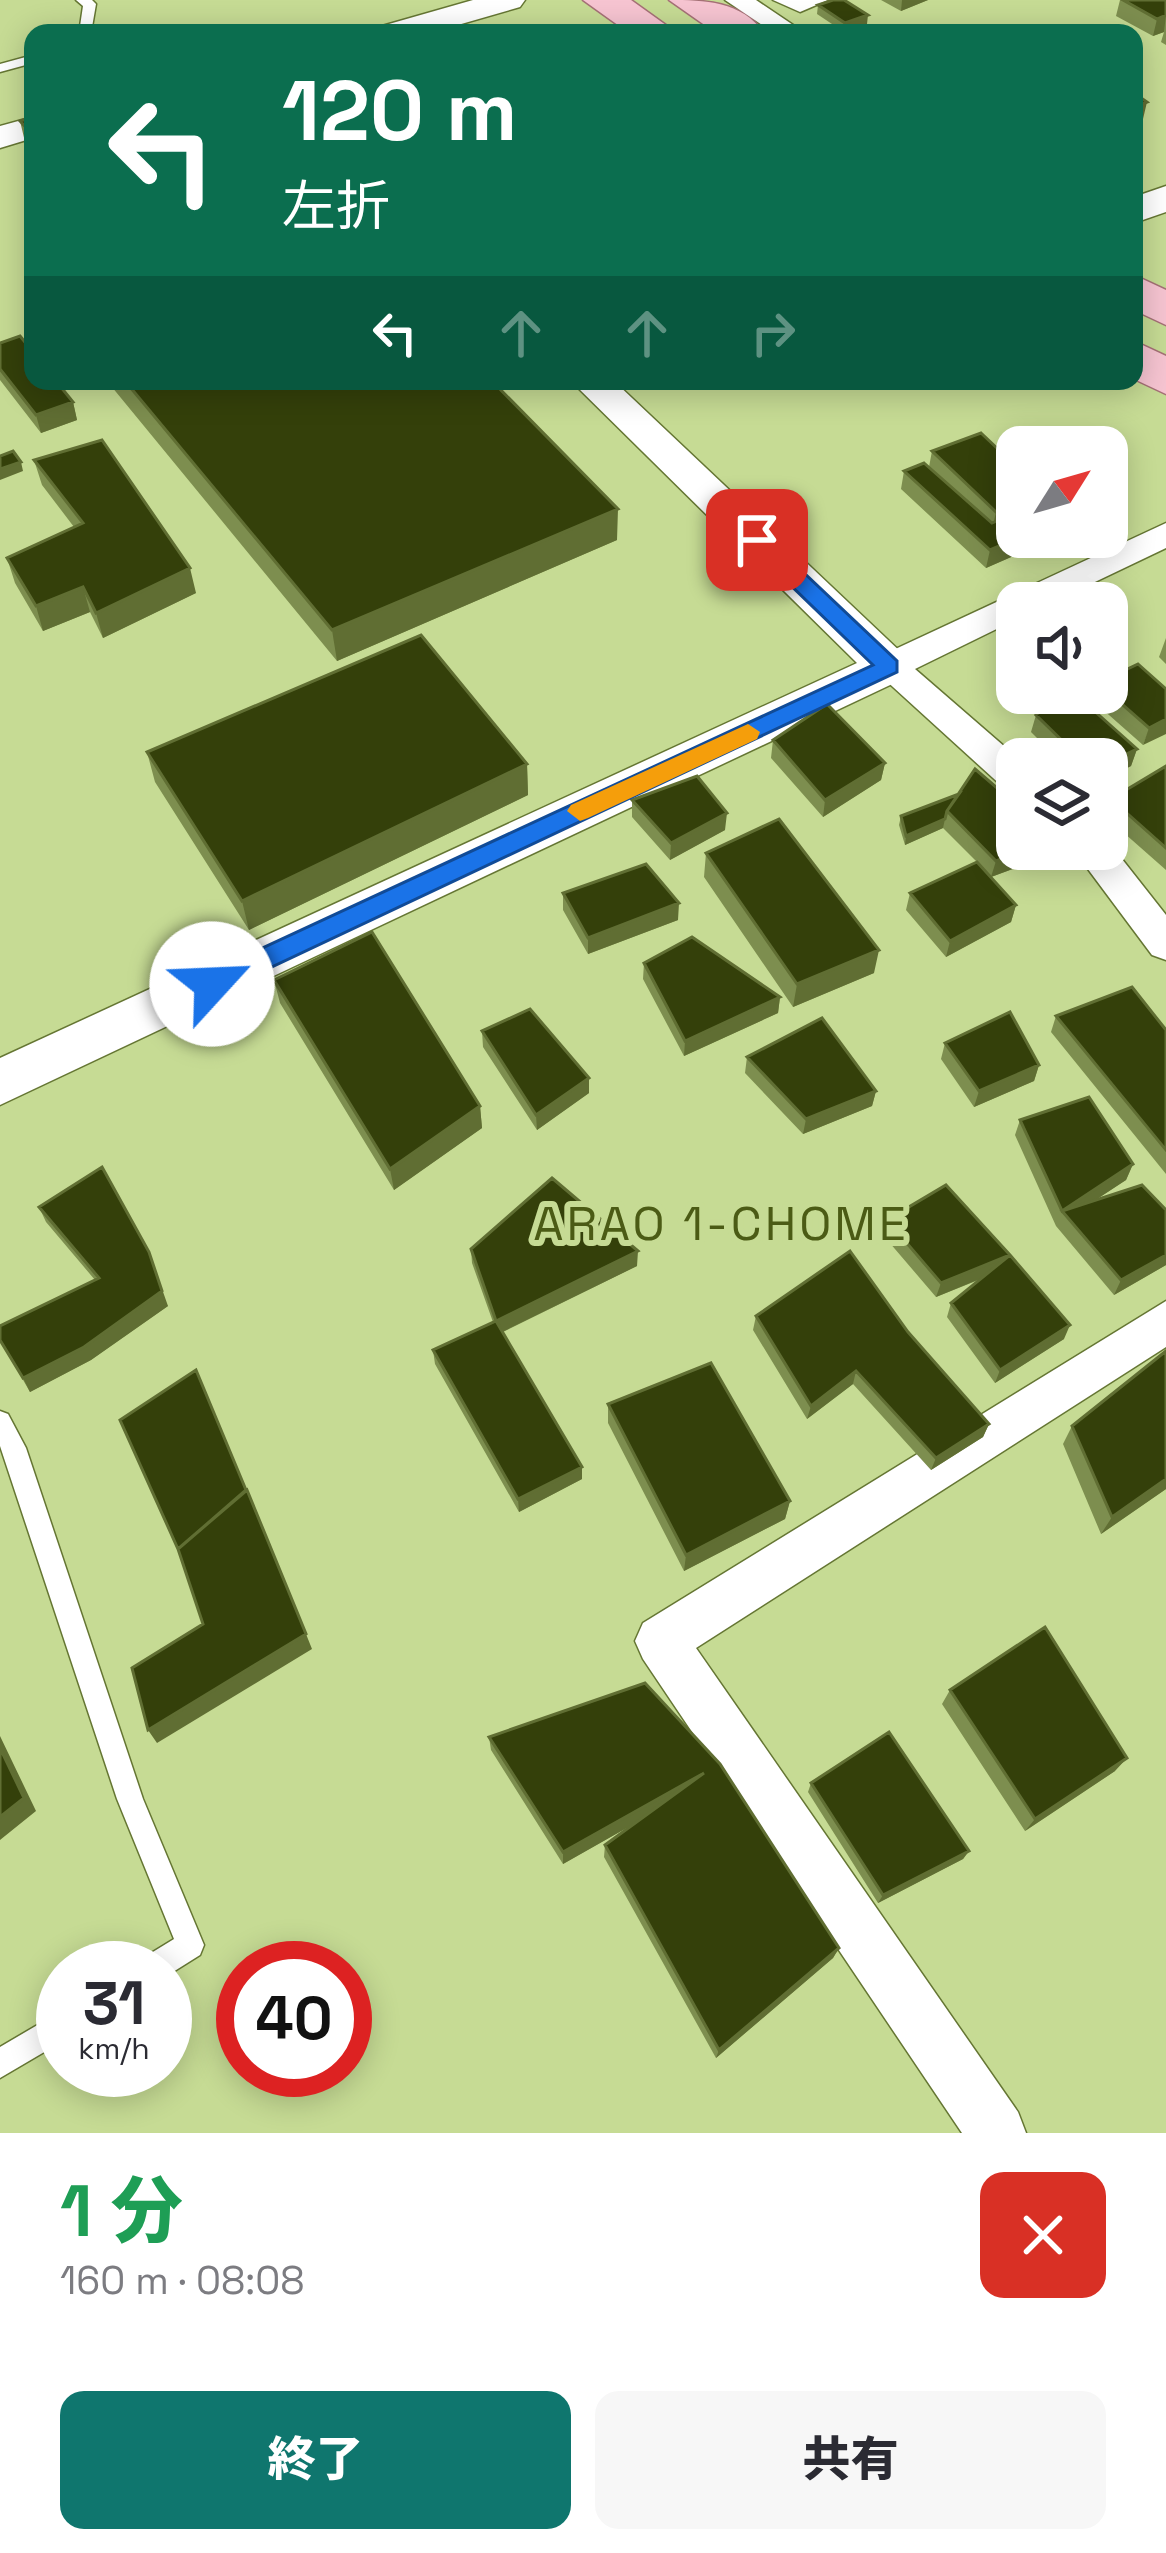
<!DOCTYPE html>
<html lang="ja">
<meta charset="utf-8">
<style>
:root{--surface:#fff;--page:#f7f7f7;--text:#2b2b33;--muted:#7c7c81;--accent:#0f766e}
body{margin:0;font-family:"Space Grotesk","Noto Sans JP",sans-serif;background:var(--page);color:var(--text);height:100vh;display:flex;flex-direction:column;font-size:45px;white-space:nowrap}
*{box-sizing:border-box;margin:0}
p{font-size:39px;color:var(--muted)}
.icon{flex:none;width:66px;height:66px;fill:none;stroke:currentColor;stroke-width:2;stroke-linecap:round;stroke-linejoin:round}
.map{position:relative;height:2133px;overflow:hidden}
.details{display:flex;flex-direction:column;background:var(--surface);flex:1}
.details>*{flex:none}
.guide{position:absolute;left:24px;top:24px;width:1119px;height:366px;border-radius:24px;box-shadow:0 6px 30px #0003;background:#0b6e4f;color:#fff;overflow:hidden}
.needle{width:78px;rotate:53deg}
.buttons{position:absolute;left:996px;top:426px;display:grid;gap:24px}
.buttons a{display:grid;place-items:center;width:132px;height:132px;border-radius:24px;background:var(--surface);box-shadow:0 6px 30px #0003;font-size:60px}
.speed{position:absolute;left:36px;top:1941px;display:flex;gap:24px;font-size:60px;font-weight:700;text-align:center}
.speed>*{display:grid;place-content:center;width:156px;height:156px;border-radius:50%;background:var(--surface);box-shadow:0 6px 30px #0003;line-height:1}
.speed small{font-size:30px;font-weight:400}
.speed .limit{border:18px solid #d22;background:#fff;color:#111}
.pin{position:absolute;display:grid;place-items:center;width:102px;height:102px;color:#fff;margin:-51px;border-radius:24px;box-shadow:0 6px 18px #0006}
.me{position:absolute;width:132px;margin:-66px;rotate:65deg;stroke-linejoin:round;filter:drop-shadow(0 0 9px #0008)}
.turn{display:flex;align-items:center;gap:42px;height:252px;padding:0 60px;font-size:54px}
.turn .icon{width:156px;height:156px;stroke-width:2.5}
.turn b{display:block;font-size:84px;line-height:102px}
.lanes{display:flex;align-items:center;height:114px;padding:0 60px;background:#0003;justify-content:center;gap:60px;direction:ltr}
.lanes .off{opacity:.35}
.round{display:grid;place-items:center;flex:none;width:126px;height:126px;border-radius:24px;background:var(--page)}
.overview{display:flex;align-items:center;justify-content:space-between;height:204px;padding:0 60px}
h1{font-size:72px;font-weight:800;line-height:90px;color:#1e9e55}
.button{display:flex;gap:24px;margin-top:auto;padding:24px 60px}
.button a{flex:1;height:138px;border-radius:24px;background:var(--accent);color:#fff;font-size:48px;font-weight:800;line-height:138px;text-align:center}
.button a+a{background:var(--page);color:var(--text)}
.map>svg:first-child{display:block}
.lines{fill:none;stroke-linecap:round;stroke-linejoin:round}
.service-casing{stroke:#657633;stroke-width:3}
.minor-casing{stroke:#657633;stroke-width:3}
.tertiary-casing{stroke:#657633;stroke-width:3}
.secondary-casing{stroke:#657633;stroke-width:3}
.primary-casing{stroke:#a57176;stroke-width:3}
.service{fill:#fff;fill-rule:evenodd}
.minor{fill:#fff;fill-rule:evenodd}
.tertiary{fill:#fff;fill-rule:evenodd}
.secondary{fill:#fff;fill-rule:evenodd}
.primary{fill:#f6c4d1;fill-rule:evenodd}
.wall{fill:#7d8e4f}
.shaded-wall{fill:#606e33}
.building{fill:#34400a;stroke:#606e33;stroke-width:3}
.route{fill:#1a73e8;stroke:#114b97;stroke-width:3}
.slow{fill:#f59e0b}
.labels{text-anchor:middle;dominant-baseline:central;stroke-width:12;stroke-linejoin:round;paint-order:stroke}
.neighbourhood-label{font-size:48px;letter-spacing:3px;fill:#4b5b15;stroke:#c6db94}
</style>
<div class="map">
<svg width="1166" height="2133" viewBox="0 0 1166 2133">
<rect width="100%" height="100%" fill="#c6db94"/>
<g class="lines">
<defs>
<path id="service" d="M76,0H92L96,4L91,33H79L83,6Z
M33,55V63L0,72V64Z
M0,1411L8,1414L26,1448L143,1799L204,1945L200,1955L165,1977V1968H139L143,1958L174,1939L117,1799L0,1446Z
M63,2010V2041L0,2078V2047Z"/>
<path id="minor" d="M725,0H756L805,33H774Z
M773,0H828L800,12Z
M1166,523V548L1051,603H1017V619L915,669L1019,759L1017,792L1004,788L871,667L876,658Z
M1107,840L1166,915V960L1152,955L1073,849H1107Z
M1166,1301V1347L696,1648L1018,2112L1026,2133H962L643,1659L635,1641L643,1623Z"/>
<path id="tertiary" d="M473,0H525L520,7L430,33H377L382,26Z
M33,117V138L0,148V126Z
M571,381H614L905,656L912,667L905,678L0,1105V1058L857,663Z"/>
<path id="secondary" d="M1166,186V212L1134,223V197Z"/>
<path id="primary" d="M583,0H631L677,33H629Z
M669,0C704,0 742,1 764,33H716Z
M1134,275L1166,290V325L1134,310Z
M1134,341L1166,356V394L1134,379Z"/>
</defs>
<!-- service casing -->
<use href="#service" class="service-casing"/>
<!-- minor casing -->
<use href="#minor" class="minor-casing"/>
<!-- tertiary casing -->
<use href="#tertiary" class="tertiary-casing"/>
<!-- secondary casing -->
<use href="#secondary" class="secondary-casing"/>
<!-- primary casing -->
<use href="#primary" class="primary-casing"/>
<!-- service -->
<use href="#service" class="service"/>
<!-- minor -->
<use href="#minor" class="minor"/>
<!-- tertiary -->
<use href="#tertiary" class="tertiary"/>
<!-- secondary -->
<use href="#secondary" class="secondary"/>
<!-- primary -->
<use href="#primary" class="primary"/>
</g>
<!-- wall -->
<path class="wall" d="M881,0H928L901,11Z
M1120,0H1166V45L1161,42L1164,32L1153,36L1116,16Z
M818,5L867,24L844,32L817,14Z
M33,117V154L26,146L20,121Z
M0,343L73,402L77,420L41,433L0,380Z
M107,381H492L617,540L337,661Z
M932,451L1050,540L986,568L901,489L904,471L929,467Z
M34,460L196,593L103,638L90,612L43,631L15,583L7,558L74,527L42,485Z
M1166,638V664L1159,657Z
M1107,679L1166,689L1143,745L1092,700L1095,693H1107Z
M1036,715L1137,749L1131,766L1107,778V759H1058L1031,732Z
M773,740L885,763L881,780L823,817L771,758Z
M147,752L527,764L528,795L249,930L155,782Z
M1166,766V870L1107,818L1111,799Z
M959,794L1017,849H1053L1051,855L991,877L1016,905L1011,922L946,957L906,910L910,893L977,862L943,828L905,845L899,825L901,816Z
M632,800L725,830L670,860L632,817Z
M706,853L874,973L793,1007L704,877Z
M563,893L678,920L588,954L563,910Z
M644,963L780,997L778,1013L684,1056L643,979Z
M274,980L480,1106L482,1128L394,1190L280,1003Z
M1056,1016L1166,1030V1174L1051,1032Z
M482,1031L589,1078V1093L537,1130L483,1047Z
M945,1043L1039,1065L1034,1081L974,1107L941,1059Z
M747,1057L876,1091L872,1106L803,1134L745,1073Z
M1020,1120L1133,1164L1126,1180L1094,1201L1166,1210V1265L1114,1295L1056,1226L1015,1135Z
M946,1185L1064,1339L995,1383L947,1317L951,1303L981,1279L936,1297L883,1235L887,1220Z
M39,1207L168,1306L91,1360L30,1392L0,1340L95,1280L46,1222Z
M471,1249L637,1266L503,1332L582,1479L519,1512L435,1364L433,1350L493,1322L472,1263Z
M756,1316L908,1332L989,1424L983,1437L931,1470L853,1384L807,1419L753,1330Z
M1166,1351V1489L1101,1534L1063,1444L1072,1426Z
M608,1404L790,1501L785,1519L684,1571L608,1423Z
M645,1683L720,1764L839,1948L833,1958L716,2058L604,1857L605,1845L635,1823L563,1864L491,1750L489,1737Z
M950,1690L1115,1771L1025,1831L942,1704Z
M811,1783L969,1851L963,1859L878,1903L808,1792Z"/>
<!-- shaded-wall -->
<path class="shaded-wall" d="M902,0H928L901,11Z
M868,15L867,24L844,32L845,23Z
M1166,15L1164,32L1153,36L1157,19Z
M1147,102L1143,119L1134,123V107Z
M73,402L77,420L41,433L36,415Z
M21,462L23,471L0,480V469Z
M1017,505V521L992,530L996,512Z
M618,509L617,540L337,661L332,630Z
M1020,537H1051L1050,540L986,568L990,550Z
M190,568L196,593L103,638L96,613Z
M83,587L90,612L43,631L36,606Z
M1166,719V734L1143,745L1149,728Z
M1137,749L1131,766L1107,778V763Z
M885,763L881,780L823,817L825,800Z
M527,764L528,795L249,930L242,901Z
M727,813L725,830L670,860L671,843Z
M945,819L943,828L905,845L906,836Z
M1027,849H1053L1051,855L991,877L996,861Z
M679,903L678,920L588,954V938Z
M1016,905L1011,922L946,957L950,941Z
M879,950L874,973L793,1007L797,984Z
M780,997L778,1013L684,1056L685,1041Z
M1039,1065L1034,1081L974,1107L979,1091Z
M589,1078V1093L537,1130L536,1115Z
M876,1091L872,1106L803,1134L806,1119Z
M480,1106L482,1128L394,1190L390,1169Z
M1133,1164L1126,1180L1068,1218L1062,1211Z
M638,1251L637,1266L498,1334L496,1321Z
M149,1252L168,1306L91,1360L30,1392L23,1378Z
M1010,1255L1004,1269L936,1297L941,1283Z
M1166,1255V1265L1114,1295L1121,1280Z
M1070,1325L1064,1339L995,1383L1000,1370Z
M856,1371L853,1384L807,1419L811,1406Z
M989,1424L983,1437L931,1470L936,1458Z
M582,1467V1479L519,1512L518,1499Z
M1166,1479V1489L1101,1534L1112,1517Z
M790,1501L785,1519L684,1571L686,1555Z
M306,1634L312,1649L157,1743L148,1730Z
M0,1736L36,1811L0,1840Z
M1127,1758L1115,1771L1025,1831L1035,1819Z
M704,1773L701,1786L563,1864V1852Z
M969,1851L963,1859L878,1903L883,1895Z
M839,1948L833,1958L716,2058L719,2050Z"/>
<!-- building -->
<path class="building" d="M833,0H844L868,15L845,23L818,5Z
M1123,0H1166V15L1157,19Z
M534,26L544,33H512Z
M1037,27L1046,33H1019Z
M1134,93L1147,102L1134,107Z
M33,117V135L20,121Z
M20,336L33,352V381H56L73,402L36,415L0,369V343Z
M125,381H492L618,509L332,630Z
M981,433L1017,467V505L996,512L932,451Z
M102,440L190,568L96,613L83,587L36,606L7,558L83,523L34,460Z
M13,451L21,462L0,469V456Z
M924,463L992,523L1017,512V537H1020L990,550L904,471Z
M421,635L527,764L242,901L147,752Z
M1138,664L1166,689V719L1149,728L1107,691V679Z
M1060,693H1074L1137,749L1107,763V759H1081L1036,715Z
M827,704L885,763L825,800L773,740Z
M1166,766V848L1111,799Z
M975,769L1017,805V849H1027L996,861L947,811Z
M697,776L727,813L671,843L632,800Z
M959,794L947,811L945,819L906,836L901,816Z
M779,819L879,950L797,984L706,853Z
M977,862L1016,905L950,941L910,893Z
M646,864L679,903L588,938L563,893Z
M372,932L480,1106L390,1169L274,980Z
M692,937L780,997L685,1041L644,963Z
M1132,987L1166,1030V1150L1056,1016Z
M530,1009L589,1078L536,1115L482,1031Z
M1010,1012L1039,1065L979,1091L945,1043Z
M822,1018L876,1091L806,1119L747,1057Z
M1089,1097L1133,1164L1062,1211L1020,1120Z
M102,1167L149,1252L162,1291L84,1347L23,1378L0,1340V1326L99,1278L39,1207Z
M552,1178L638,1251L496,1321L471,1249Z
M946,1185L1010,1255L1070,1325L1000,1370L951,1303L1010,1255L941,1283L887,1220Z
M1142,1185L1166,1210V1255L1121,1280L1062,1211Z
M850,1251L908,1332L989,1424L936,1458L856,1371L811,1406L756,1316Z
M496,1321L582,1467L518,1499L433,1350Z
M1166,1351V1479L1112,1517L1072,1426Z
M711,1363L790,1501L686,1555L608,1404Z
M196,1370L246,1490L178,1549L120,1420Z
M247,1490L306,1634L148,1730L132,1668L203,1624L178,1549Z
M1045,1627L1127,1758L1035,1819L950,1690Z
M645,1683L720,1764L839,1948L719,2050L605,1845L704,1773L563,1852L489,1737Z
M889,1732L969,1851L883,1895L811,1783Z
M0,1748L24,1798L0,1817Z"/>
<!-- route -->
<path class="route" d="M757,533L764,535L897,661V672L221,991H202L199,984L202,976L873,665L749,545V535Z"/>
<!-- slow -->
<path class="slow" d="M748,724L760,732L757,739L588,818L580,821L567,811L571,805Z"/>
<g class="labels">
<!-- neighbourhood labels -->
<g class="neighbourhood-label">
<text x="721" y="1223">ARAO 1-CHOME</text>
</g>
</g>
</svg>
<div class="buttons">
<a><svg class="needle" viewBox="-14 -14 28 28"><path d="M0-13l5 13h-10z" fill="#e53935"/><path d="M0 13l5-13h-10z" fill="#7c7c81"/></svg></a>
<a><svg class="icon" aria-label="sound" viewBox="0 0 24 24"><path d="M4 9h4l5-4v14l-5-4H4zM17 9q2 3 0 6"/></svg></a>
<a><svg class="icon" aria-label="layers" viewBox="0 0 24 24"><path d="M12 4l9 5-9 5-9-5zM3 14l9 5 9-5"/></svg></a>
</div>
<div class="speed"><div>31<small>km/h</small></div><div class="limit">40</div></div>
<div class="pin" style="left:757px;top:540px;background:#d93025"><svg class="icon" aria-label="arrive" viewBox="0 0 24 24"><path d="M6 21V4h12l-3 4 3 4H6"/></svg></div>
<svg class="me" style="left:212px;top:984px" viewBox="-20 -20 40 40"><circle r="19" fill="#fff"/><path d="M0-13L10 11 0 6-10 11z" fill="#1a73e8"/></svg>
<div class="guide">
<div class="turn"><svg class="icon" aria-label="left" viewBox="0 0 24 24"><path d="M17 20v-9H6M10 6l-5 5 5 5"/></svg><div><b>120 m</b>左折</div></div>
<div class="lanes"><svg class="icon" aria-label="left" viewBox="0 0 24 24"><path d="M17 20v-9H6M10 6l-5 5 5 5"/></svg><svg class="icon off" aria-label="ahead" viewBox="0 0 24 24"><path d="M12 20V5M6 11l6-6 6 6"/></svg><svg class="icon off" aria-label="ahead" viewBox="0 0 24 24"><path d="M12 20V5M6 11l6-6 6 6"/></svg><svg class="icon off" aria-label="right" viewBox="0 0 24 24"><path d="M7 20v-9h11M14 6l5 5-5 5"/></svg></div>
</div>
</div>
<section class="details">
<div class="overview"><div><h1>1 分</h1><p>160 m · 08:08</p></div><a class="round" style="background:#d93025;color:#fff"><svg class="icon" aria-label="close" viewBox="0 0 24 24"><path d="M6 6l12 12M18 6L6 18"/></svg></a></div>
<div class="button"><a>終了</a><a>共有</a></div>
</section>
